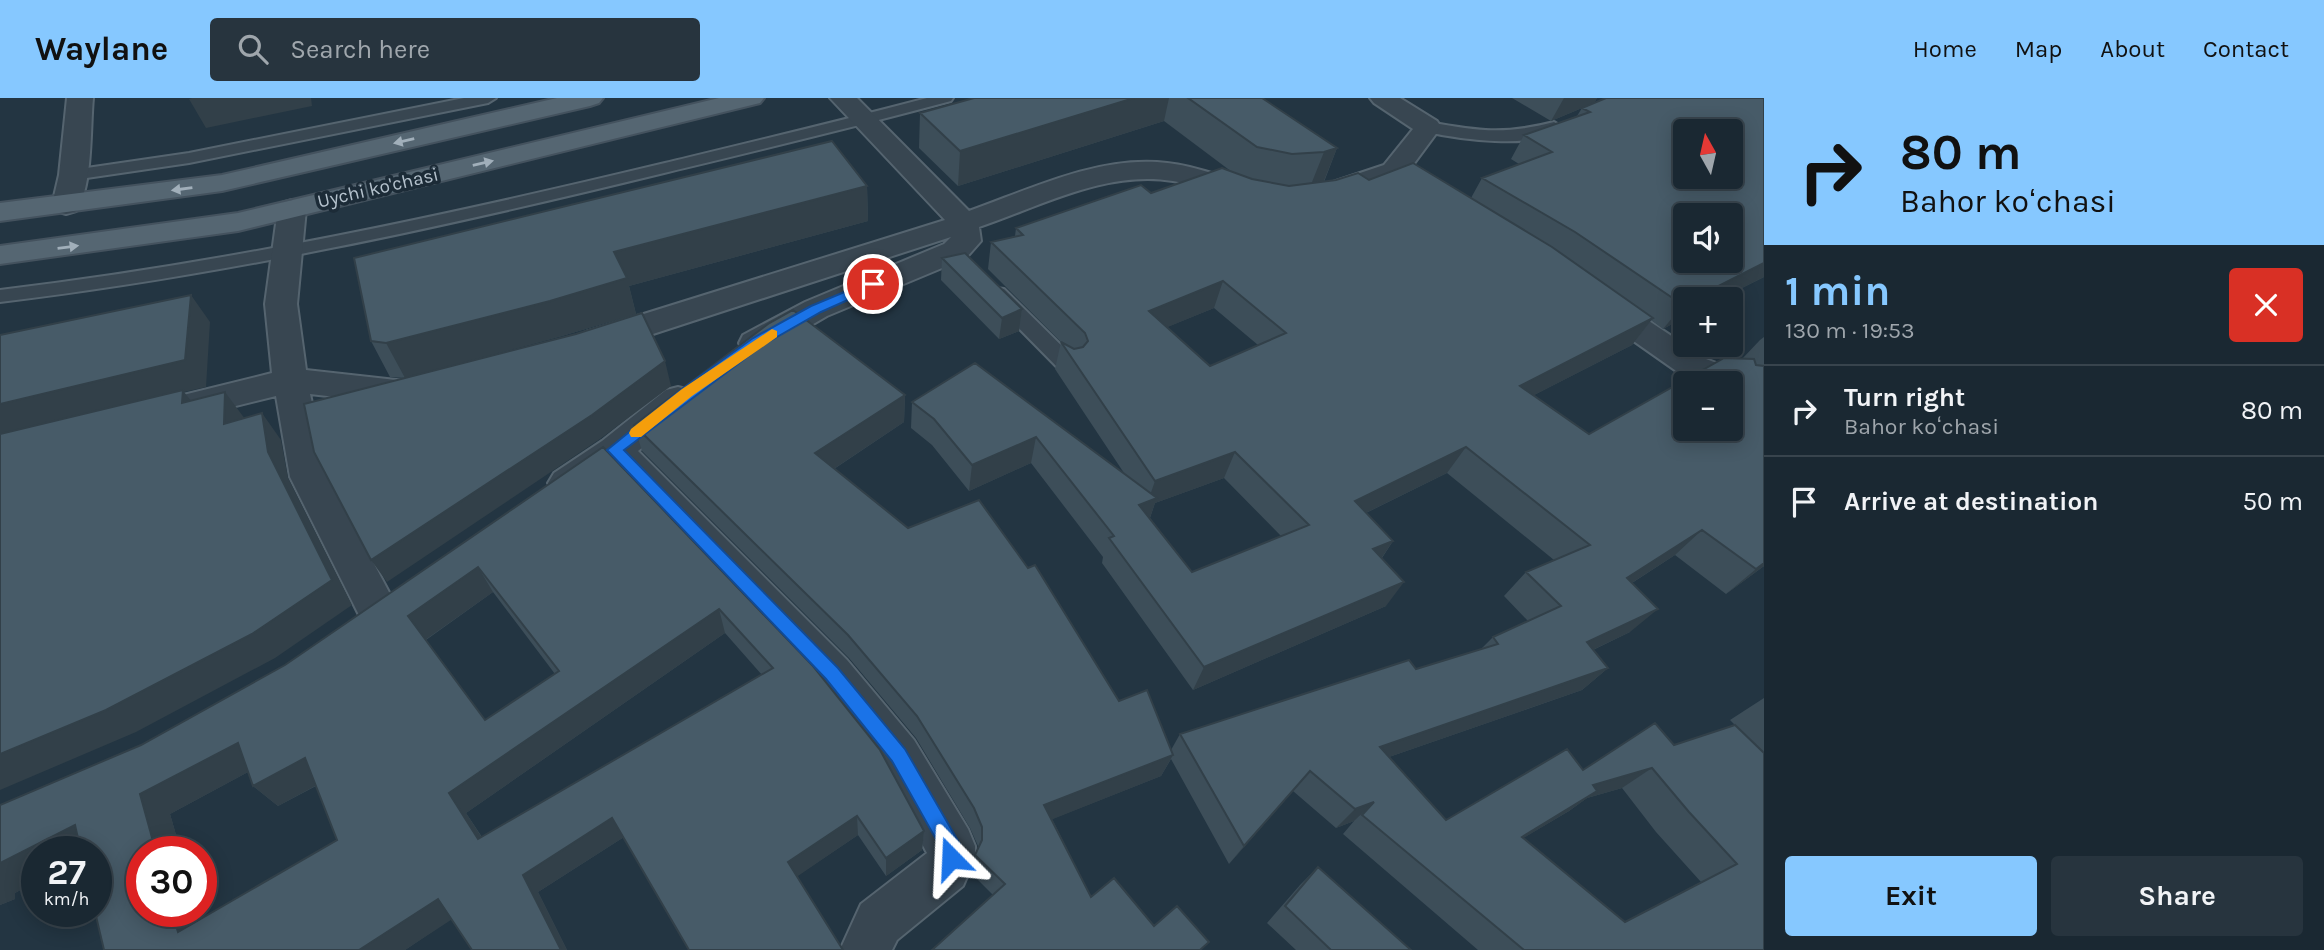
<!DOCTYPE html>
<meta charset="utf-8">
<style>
:root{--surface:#1a2832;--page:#27343e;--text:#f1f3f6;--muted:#9fa6ac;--line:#38444d;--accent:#86c8ff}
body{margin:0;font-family:Karla,sans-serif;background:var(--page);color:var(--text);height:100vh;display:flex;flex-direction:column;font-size:26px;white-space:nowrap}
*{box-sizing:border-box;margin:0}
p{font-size:23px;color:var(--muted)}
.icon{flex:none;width:38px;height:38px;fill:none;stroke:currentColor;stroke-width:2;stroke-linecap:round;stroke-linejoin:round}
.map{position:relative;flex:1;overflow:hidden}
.details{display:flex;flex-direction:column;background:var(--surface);width:560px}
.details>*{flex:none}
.guide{background:#86c8ff;color:#111;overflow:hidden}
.needle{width:46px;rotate:352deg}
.fabs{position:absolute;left:1673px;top:21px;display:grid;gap:14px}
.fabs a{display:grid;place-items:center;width:70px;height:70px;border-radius:7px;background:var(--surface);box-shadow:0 4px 18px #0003,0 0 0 2px var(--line);font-size:35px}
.speed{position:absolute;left:21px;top:738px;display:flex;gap:14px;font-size:35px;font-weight:700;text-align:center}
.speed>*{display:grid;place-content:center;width:91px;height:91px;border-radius:50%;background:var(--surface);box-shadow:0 4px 18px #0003,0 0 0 2px var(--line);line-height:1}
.speed small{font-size:18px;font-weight:400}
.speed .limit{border:10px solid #d22;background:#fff;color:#111}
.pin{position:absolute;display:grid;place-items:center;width:60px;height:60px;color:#fff;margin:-30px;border:4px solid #fff;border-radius:50%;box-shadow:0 2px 7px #0007}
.me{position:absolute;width:77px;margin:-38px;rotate:339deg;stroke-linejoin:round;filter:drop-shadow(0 0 5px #0008)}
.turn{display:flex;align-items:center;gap:24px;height:147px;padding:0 21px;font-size:32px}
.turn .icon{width:91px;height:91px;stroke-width:2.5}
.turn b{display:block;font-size:49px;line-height:60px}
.round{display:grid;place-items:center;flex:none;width:74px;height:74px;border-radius:7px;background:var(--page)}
.summary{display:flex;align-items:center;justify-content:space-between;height:119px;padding:0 21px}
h1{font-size:42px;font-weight:700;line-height:52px;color:var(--accent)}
.cta{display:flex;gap:14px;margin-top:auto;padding:14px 21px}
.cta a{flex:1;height:80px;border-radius:7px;background:var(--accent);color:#111;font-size:28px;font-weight:700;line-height:80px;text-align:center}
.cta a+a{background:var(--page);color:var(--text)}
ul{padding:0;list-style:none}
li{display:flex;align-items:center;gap:21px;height:91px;padding:0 21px;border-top:2px solid var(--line)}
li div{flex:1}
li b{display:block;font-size:26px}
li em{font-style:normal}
header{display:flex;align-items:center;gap:42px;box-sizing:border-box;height:98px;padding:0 35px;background:var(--accent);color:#111}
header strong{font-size:33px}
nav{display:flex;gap:38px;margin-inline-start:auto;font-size:24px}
.search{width:490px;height:63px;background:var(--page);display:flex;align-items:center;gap:18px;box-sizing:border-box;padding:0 24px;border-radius:7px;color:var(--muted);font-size:26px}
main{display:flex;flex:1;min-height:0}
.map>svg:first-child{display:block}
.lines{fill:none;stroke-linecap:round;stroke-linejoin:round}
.lane-casing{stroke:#55646f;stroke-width:4}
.street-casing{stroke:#55646f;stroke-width:4}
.primary-casing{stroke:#44525e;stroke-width:4}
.lane{fill:#384651;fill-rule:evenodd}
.street{fill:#384651;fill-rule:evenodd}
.primary{fill:#556672;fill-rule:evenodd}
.wall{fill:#3d4e59;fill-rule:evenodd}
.shaded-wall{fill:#324049}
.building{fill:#475b68;stroke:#324049;stroke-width:2;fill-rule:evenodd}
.oneway{fill:#a1afba}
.route{fill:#1a73e8;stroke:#114b97;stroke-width:2}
.slow{fill:#f59e0b}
.labels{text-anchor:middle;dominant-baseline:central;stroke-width:7;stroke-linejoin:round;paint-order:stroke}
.far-street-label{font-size:19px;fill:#b4c1cc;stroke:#1c2b37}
</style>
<header>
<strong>Waylane</strong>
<div class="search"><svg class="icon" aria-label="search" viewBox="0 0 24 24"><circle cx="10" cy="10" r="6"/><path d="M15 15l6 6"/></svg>Search here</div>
<nav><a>Home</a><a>Map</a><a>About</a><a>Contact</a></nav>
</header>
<main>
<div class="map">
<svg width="1764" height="852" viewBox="0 0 1764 852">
<rect width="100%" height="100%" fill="#233542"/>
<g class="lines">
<defs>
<path id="lane" d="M464,0H496L488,5L189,65L73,82L64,77L73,72L189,55Z
M927,0H953L951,3C855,29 759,52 664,75C444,129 224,177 0,204V192C225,165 445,118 665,65C752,44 840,23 927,0Z
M1428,24C1479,33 1503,37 1554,24L1562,29C1539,54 1453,40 1422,33L1420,29Z
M997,190L1004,191L1077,263L1080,268L1077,273L1069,275L1061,273L990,201L987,196L990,191Z"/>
<path id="street" d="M67,0H93C90,30 93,89 76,113L66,116L56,113L52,107L59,77Z
M830,0H857L969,113C1028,92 1093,60 1157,64C1191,66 1224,79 1256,90L1260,96L1256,102L1246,104C1221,98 1198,87 1173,83C1106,72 1041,108 979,129L981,143L966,160L827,218L767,253L755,256L743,253L739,245L743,237L805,204L944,146L951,139L610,250L598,253L586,250L582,242L586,234L945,122Z
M1370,0H1400L1437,23L1441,29L1404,79L1329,104L1319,107L1309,104L1305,98L1309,92L1384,67L1413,31L1374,5Z
M292,102L302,105L306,111L297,206L306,272L405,283L418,279L430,282L435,291L430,300L405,307L310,296L328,379L400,515L394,527L379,532L364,527L290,379L276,298L175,323L163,320L158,311L163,302L272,275L265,206L278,111L282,105Z
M1599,194L1610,197L1706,261L1719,266L1764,272V296L1731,291V285H1702L1682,277L1588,211L1583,204L1588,197Z
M678,289L690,292L695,301L690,310L638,353L847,562L914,642L968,731L975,748V760L963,788L897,842L892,852H840L861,806L927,755L882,672L817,588L612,372C593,386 578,403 554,395L548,385L554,375L602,343L666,292Z"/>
<path id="primary" d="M557,0H603L599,5L590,8L222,93L0,123V105L222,77Z
M719,0H764L760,5L238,133L0,166V148L238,115Z"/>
</defs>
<!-- lane casing -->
<use href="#lane" class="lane-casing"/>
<!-- street casing -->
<use href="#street" class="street-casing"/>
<!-- primary casing -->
<use href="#primary" class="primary-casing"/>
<!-- lane -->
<use href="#lane" class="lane"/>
<!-- street -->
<use href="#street" class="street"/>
<!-- primary -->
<use href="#primary" class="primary"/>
</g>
<!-- wall -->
<path class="wall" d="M974,0H1262L1337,50L1324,84L1369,82L1471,100L1482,80L1519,66L1511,61L1524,37L1577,18L1582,10L1551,23L1512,0H1597L1594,5L1764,0V179L1720,201H1685V219L1663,231L1651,222L1632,247L1534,297L1589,336L1742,261L1760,242L1764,239V468L1726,496L1675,457L1632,485L1630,534L1593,552L1608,570L1582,592L1389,659L1446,722L1583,672L1674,647L1735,627L1730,622L1764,600V852H1478L1343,736L1354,723L1336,730L1293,693L1229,766L1171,661L1161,678L1052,721L1091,799L1154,828L993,797L971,775L978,748L970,730L916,640L849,560L642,353L634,327L905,297L904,324L834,371L1119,603L1171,652L1180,636L1416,571L1481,551L1493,539L1528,523L1504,498L1526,474L1554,462L1447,375L1366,415L1393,443L1382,460L1386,508L1193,592L1102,465L1103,459L1031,365L969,393L932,347L911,330L912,304L975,265L1124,375L1055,271L1061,244L1063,246L988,171L991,144L1015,138L1016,130L1232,74L1164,23L958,88L919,50L920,15ZM1214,210L1258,247L1210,268L1167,229ZM1224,380L1281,438L1192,474L1150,420L1155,405ZM1622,690L1656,734L1701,784L1624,824L1523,740L1569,713L1587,700Z
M867,88L868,123L629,188L636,216L562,238L405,280L390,279L371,243Z
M942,160L1022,211L1019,233L999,241L941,182Z
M603,349L812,567L880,652L924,733L922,752L886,778L858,737L797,778L843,852H689L624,739L538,794L567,852H472L451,821L405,852H104L95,814H96V754H37V783L15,795V801L0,807V707L141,647L285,567ZM493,494L555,576L485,622L426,542ZM725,535L762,577L482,739L466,715ZM248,674L253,688L278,708L316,688L337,742L201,821L199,814H142V754H181L170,716Z
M1318,769L1411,852H1296L1267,825L1300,787Z"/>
<!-- shaded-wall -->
<path class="shaded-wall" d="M192,0H311L312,8L206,30L189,1Z
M1134,0H1169L1164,23L958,88L960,53Z
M1564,0H1597L1594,5L1551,23Z
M1337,50L1323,85L1310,89L1324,54Z
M867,88L868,123L629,188L636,216L562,238L405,280L386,245L614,154Z
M1764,165V179L1720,201H1693Z
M1223,183L1214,210L1141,240L1149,213Z
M191,197L210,224L206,289L184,294L204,319L0,339V306Z
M1685,205V219L1663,231L1683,207Z
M1022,211L1019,233L999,241L1002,220Z
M1653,220L1632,247L1501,314L1520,288Z
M665,263L671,288L600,341L387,484L371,462Z
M225,294L245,321L224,326Z
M905,297L904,324L817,382L815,355Z
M262,315L281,342L288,380L352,507L275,560L136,634L0,692V656L268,354Z
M1036,339L1031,365L969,393L972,367Z
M1466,349L1447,375L1339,428L1355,403Z
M1235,354L1224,380L1155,405L1148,425L1139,407L1148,403L1155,383Z
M1702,432L1675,457L1602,504L1627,480Z
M1393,443L1376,468L1373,451Z
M1764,465V468L1726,496L1756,471Z
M478,469L493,494L425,542L408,518Z
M1404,484L1386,508L1193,592L1204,569Z
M719,511L725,535L466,715L495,760L478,741L449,695Z
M1658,511L1630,534L1561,567L1587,544Z
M1608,570L1582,592L1360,669L1380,649Z
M238,645L263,666L170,716L181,754H156L140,696Z
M1173,657L1161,678L1038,727L1044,707Z
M305,660L328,681L278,708L253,688Z
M1652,670L1622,690L1587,700L1569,713L1495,757L1593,687Z
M1310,673L1293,693L1229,766L1244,748Z
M1374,704L1354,723L1336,730L1355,711Z
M857,718L858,737L792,782L788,764Z
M612,720L624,739L538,794L567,852H561L523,777Z
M75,727L92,754H37V783L15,795V801L0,807V765Z
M924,733L922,752L886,778V760Z
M438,801L457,818L405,852H359Z
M172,814H199L209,850L178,834Z"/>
<!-- building -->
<path class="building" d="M974,0H1134L960,53L920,15Z
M1188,0H1262L1337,50L1324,54L1292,56L1257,49Z
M1606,0H1764V165L1693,201H1685V205L1683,207L1575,134L1482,80L1552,54L1524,37L1590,14L1582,10ZM1685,33H1731V79H1685ZM1685,117H1731V163H1685Z
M832,43L867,88L614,154L627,180L550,203L386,245L371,243L354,160Z
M1413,65L1552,149L1653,220L1520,288L1589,336L1724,260L1754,261L1756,267L1764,268V465L1756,471L1702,432L1627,480L1658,511L1587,544L1608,570L1380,649L1446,722L1567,651L1583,672L1655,625L1674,647L1735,627L1764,655V852H1524L1362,717L1374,704L1355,711L1310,673L1244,748L1180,636L1409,562L1416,571L1498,546L1493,539L1561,508L1526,474L1590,447L1466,349L1355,403L1393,443L1373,451L1404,484L1204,569L1109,440L1114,438L1036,339L972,367L934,321L912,304L975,265L1157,400L1139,407L1192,474L1309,427L1235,354L1155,383L1061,244L1074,251L1083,249L1088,243L1085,235L991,144L1023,137L1016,130L1141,87L1151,95L1222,70L1252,81L1289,88L1336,82L1358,75L1369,82ZM1223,183L1286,235L1210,268L1149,213ZM1685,285H1731V331H1685ZM1652,670L1689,714L1737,766L1625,824L1522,739L1597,693L1593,687Z
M965,155L1022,211L1002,220L942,160Z
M191,197L185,262L0,306V237Z
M793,212L905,297L815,355L908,430L979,402L1028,470L1035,467L1119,603L1147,592L1173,657L1044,707L1091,799L1114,780L1154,828L1177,808L1209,844L1200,852H932L1005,786L975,757L982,742V729L974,710L917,618L848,537L634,327L768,226Z
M642,215L665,263L592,317L371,462L314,354L304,306L576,236Z
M183,292L182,305L225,294L224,326L262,315L268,354L332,482L252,536L106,612L0,656V336Z
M603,349L812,567L880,652L924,733L886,760L857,718L788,764L843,852H689L612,720L523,777L561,852H472L438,801L359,852H104L95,814H96V754H81L75,727L0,765V707L141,647L285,567ZM478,469L559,573L485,622L408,518ZM719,511L773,570L478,741L449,695ZM238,645L253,688L305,660L337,742L178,834L172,814H142V754H156L140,696Z
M1318,769L1411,852H1331L1285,808Z"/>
<!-- one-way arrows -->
<defs><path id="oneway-solid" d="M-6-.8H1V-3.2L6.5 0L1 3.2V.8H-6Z" transform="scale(1.75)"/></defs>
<g class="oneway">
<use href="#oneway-solid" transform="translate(404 43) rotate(167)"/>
<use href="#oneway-solid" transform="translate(483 65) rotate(-13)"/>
<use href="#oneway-solid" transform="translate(182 91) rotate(172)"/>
<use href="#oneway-solid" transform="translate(68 149) rotate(-7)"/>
</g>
<!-- route -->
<path class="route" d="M873,182L877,183V189L821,214L763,247L624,352L838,570L905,651L961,748L962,760L959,767L951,770L944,767L941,750L892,663L826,581L607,352L682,291L753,240L811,208Z"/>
<!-- slow -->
<path class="slow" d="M772,231L777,233V239L692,298L641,339H631L629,335L631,331L682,291Z"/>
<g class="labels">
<!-- far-street labels -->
<g class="far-street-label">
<text transform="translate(378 90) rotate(-13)">Uychi ko'chasi</text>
</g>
</g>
</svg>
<div class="fabs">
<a><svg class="needle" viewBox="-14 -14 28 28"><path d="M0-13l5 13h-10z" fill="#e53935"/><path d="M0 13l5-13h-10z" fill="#9fa6ac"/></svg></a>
<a><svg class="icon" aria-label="sound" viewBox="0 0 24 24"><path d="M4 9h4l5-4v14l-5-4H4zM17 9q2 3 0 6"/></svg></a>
<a>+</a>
<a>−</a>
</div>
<div class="speed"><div>27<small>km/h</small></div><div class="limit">30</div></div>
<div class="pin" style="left:873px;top:186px;background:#d93025"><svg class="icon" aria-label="arrive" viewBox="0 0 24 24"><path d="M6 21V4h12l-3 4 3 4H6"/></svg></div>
<svg class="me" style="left:951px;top:760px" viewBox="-20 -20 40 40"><path d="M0-17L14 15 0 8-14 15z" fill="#1a73e8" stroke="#fff" stroke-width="4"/></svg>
</div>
<section class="details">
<div class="guide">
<div class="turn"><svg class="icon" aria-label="right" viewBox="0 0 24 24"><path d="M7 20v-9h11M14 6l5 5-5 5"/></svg><div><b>80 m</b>Bahor koʻchasi</div></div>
</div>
<div class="summary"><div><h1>1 min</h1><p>130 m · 19:53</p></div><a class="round" style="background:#d93025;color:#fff"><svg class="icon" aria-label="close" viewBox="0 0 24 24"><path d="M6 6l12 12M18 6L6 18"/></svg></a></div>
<ul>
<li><svg class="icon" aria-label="right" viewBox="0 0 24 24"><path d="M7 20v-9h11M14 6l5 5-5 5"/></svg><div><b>Turn right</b><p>Bahor koʻchasi</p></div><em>80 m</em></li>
<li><svg class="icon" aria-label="arrive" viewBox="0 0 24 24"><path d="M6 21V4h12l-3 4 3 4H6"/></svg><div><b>Arrive at destination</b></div><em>50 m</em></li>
</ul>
<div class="cta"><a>Exit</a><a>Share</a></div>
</section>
</main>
